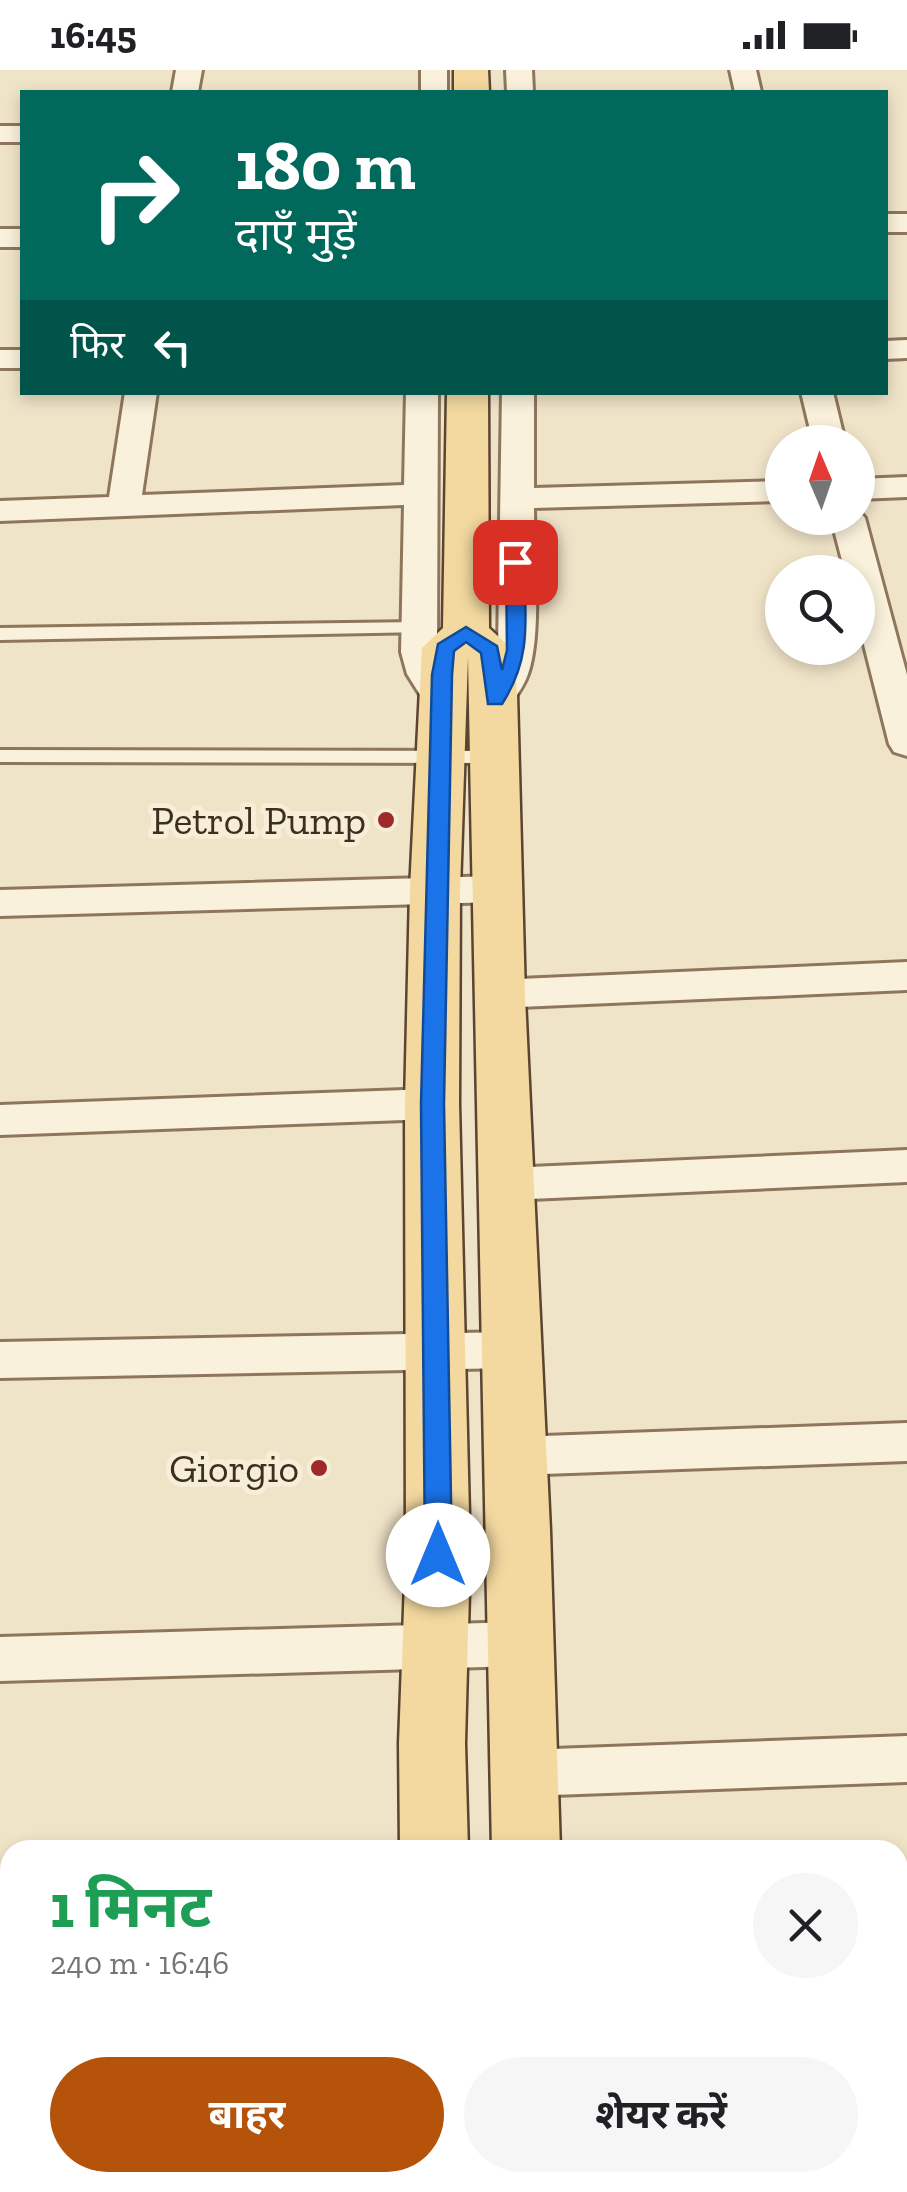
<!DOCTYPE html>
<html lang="hi">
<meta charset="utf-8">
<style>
:root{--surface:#fff;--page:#f6f6f6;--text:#202124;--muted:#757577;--accent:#b45309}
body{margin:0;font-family:"Zilla Slab","Noto Sans Devanagari",serif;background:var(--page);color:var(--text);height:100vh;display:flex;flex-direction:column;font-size:38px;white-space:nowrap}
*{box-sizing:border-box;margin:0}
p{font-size:32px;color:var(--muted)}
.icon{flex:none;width:55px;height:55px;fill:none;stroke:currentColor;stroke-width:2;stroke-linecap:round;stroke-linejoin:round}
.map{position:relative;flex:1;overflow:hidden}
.drawer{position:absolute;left:0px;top:1770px;width:908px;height:352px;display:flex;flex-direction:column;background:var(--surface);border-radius:30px 30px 0 0;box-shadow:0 5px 15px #0003}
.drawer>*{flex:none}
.guide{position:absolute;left:20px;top:20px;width:868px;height:305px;border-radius:0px;box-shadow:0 5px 15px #0003;background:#00695c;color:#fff;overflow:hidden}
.needle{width:65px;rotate:358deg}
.fabs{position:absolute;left:765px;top:355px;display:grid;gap:20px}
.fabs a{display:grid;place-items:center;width:110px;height:110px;border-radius:50%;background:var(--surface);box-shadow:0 5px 15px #0003;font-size:50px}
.pin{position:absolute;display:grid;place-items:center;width:85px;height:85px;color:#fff;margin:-42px;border-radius:20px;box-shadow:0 5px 15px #0006}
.me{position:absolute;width:110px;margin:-55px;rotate:0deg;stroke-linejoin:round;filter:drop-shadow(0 0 8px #0008)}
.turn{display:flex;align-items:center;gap:35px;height:210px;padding:0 50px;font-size:45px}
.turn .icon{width:130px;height:130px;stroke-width:2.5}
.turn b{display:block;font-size:70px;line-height:85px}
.then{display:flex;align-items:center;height:95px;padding:0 50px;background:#0003;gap:20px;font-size:38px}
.round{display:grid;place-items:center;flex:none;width:105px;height:105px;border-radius:52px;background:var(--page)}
.overview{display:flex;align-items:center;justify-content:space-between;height:170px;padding:0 50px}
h1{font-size:60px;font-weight:700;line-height:75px;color:#1e9e55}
.primary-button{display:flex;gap:20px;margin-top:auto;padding:20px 50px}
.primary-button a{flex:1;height:115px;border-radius:60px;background:var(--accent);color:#fff;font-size:40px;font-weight:700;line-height:115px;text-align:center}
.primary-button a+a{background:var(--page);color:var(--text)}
.status{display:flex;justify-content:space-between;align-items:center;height:70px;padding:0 50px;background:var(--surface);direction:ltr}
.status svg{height:28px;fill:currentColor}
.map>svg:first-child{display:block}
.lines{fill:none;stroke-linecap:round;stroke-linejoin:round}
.service-casing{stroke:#8d765c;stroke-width:6}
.minor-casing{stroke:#8d765c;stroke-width:6}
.primary-casing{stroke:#5b4430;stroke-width:5}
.service{fill:#faf1dc;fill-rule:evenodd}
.minor{fill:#faf1dc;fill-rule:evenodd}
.primary{fill:#f3d9a0;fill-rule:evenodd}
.route{fill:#1a73e8;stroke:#114b97;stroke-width:2.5}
.poi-dot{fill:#9e2a2b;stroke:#f7eed8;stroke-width:4}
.labels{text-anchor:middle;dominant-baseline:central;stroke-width:10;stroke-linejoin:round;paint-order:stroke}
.poi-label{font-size:40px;fill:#3d2e20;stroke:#f7eed8;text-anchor:end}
</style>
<div class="status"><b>16:45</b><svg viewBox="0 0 49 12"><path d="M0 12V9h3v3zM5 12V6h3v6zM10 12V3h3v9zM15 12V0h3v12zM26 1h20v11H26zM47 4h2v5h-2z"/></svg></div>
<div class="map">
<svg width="907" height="2122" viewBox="0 0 907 2122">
<rect width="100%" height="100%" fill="#f0e4c8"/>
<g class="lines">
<defs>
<path id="service" d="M419,552L428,558L426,562L0,570V558Z
M0,680L496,681L506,687L496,693L0,692Z"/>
<path id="minor" d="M176,0H202L198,22H172Z
M421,0H447V22H421Z
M506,0H532L533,22H507Z
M730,0H756L761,22H735Z
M0,56H22V72H0Z
M885,144H907V162H885Z
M0,159H22V177H0Z
M907,270V288L885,289V271Z
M0,280H22V298H0Z
M125,322H157L142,425L404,415L406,322H438L437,582L443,604L460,631L455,639L442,642L429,639L407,604L401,582L404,435L0,451V431L109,427Z
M502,322H534V418L782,411V431L534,438C534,482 542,565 528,604C524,616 515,628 508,638L495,641L482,638L477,630L492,606L498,580Z
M801,322H833L845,372H813Z
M907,407V427L858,429V409Z
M858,440L865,448L907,605V686L894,682L889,674L858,551V502H845L831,448H858Z
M497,806L511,810L516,819L511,828L497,832L0,846V820Z
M907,892V920L499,938L485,934L479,924L485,914L499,910Z
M432,1019L447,1023L453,1034L447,1045L432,1049L0,1065V1035Z
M907,1080V1112L508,1130L493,1125L486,1114L493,1103L508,1098Z
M514,1262L530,1267L537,1280L530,1293L514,1298L0,1308V1272Z
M907,1353V1391L516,1405L499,1400L492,1386L499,1372L516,1367Z
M520,1552L538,1559L545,1574L538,1589L520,1596L0,1611V1567Z
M907,1666V1712L526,1726L508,1719L500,1703L508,1687L526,1680Z
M0,1926H10V1980H0Z
M898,2043H907V2099H898Z"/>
<path id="primary" d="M454,0H488L489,22H454Z
M447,322H488L489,558L513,580L517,623L525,927L550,1460L560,1780H492L468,587L460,820L459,1034L470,1485L465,1673L468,1780H400L399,1673L406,1485L405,1034L410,820L422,578L443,558Z
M400,2112H474L475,2122H399Z
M497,2112H571L572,2122H496Z"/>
</defs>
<!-- service casing -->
<use href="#service" class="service-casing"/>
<!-- minor casing -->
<use href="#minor" class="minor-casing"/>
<!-- primary casing -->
<use href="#primary" class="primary-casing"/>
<!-- service -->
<use href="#service" class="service"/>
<!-- minor -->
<use href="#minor" class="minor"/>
<!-- primary -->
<use href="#primary" class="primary"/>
</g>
<!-- route -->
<path class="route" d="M515,487L524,492C525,547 533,586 502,634H488L481,583L466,572L454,581L452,605L444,1034L452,1485L448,1493L438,1496L429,1493L425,1485L421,1034L432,605L438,574L466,557L497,576L502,600L507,580L506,492Z"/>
<!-- markers -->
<g class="poi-dot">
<circle cx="386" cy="750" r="10"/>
<circle cx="319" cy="1398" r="10"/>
</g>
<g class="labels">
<!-- poi labels -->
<g class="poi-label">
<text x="366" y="750">Petrol Pump</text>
<text x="299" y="1398">Giorgio</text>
</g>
</g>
</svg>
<div class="fabs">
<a><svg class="needle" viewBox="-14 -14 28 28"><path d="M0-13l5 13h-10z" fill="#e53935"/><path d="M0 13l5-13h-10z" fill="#757577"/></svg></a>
<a><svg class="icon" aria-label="search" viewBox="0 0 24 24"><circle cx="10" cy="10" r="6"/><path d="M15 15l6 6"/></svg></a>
</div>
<div class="pin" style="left:515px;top:492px;background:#d93025"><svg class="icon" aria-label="arrive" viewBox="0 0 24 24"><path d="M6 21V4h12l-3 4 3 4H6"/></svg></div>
<svg class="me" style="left:438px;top:1485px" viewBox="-20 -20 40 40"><circle r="19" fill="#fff"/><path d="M0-13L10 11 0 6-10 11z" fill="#1a73e8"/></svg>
<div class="guide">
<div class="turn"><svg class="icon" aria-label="right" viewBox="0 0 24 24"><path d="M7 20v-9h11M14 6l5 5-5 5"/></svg><div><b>180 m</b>दाएँ मुड़ें</div></div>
<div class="then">फिर<svg class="icon" aria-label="left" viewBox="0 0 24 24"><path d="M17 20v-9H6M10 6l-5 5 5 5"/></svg></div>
</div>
<section class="drawer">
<div class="overview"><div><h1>1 मिनट</h1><p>240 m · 16:46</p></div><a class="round"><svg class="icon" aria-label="close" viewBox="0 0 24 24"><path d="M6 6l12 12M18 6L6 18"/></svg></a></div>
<div class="primary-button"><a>बाहर</a><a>शेयर करें</a></div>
</section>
</div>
